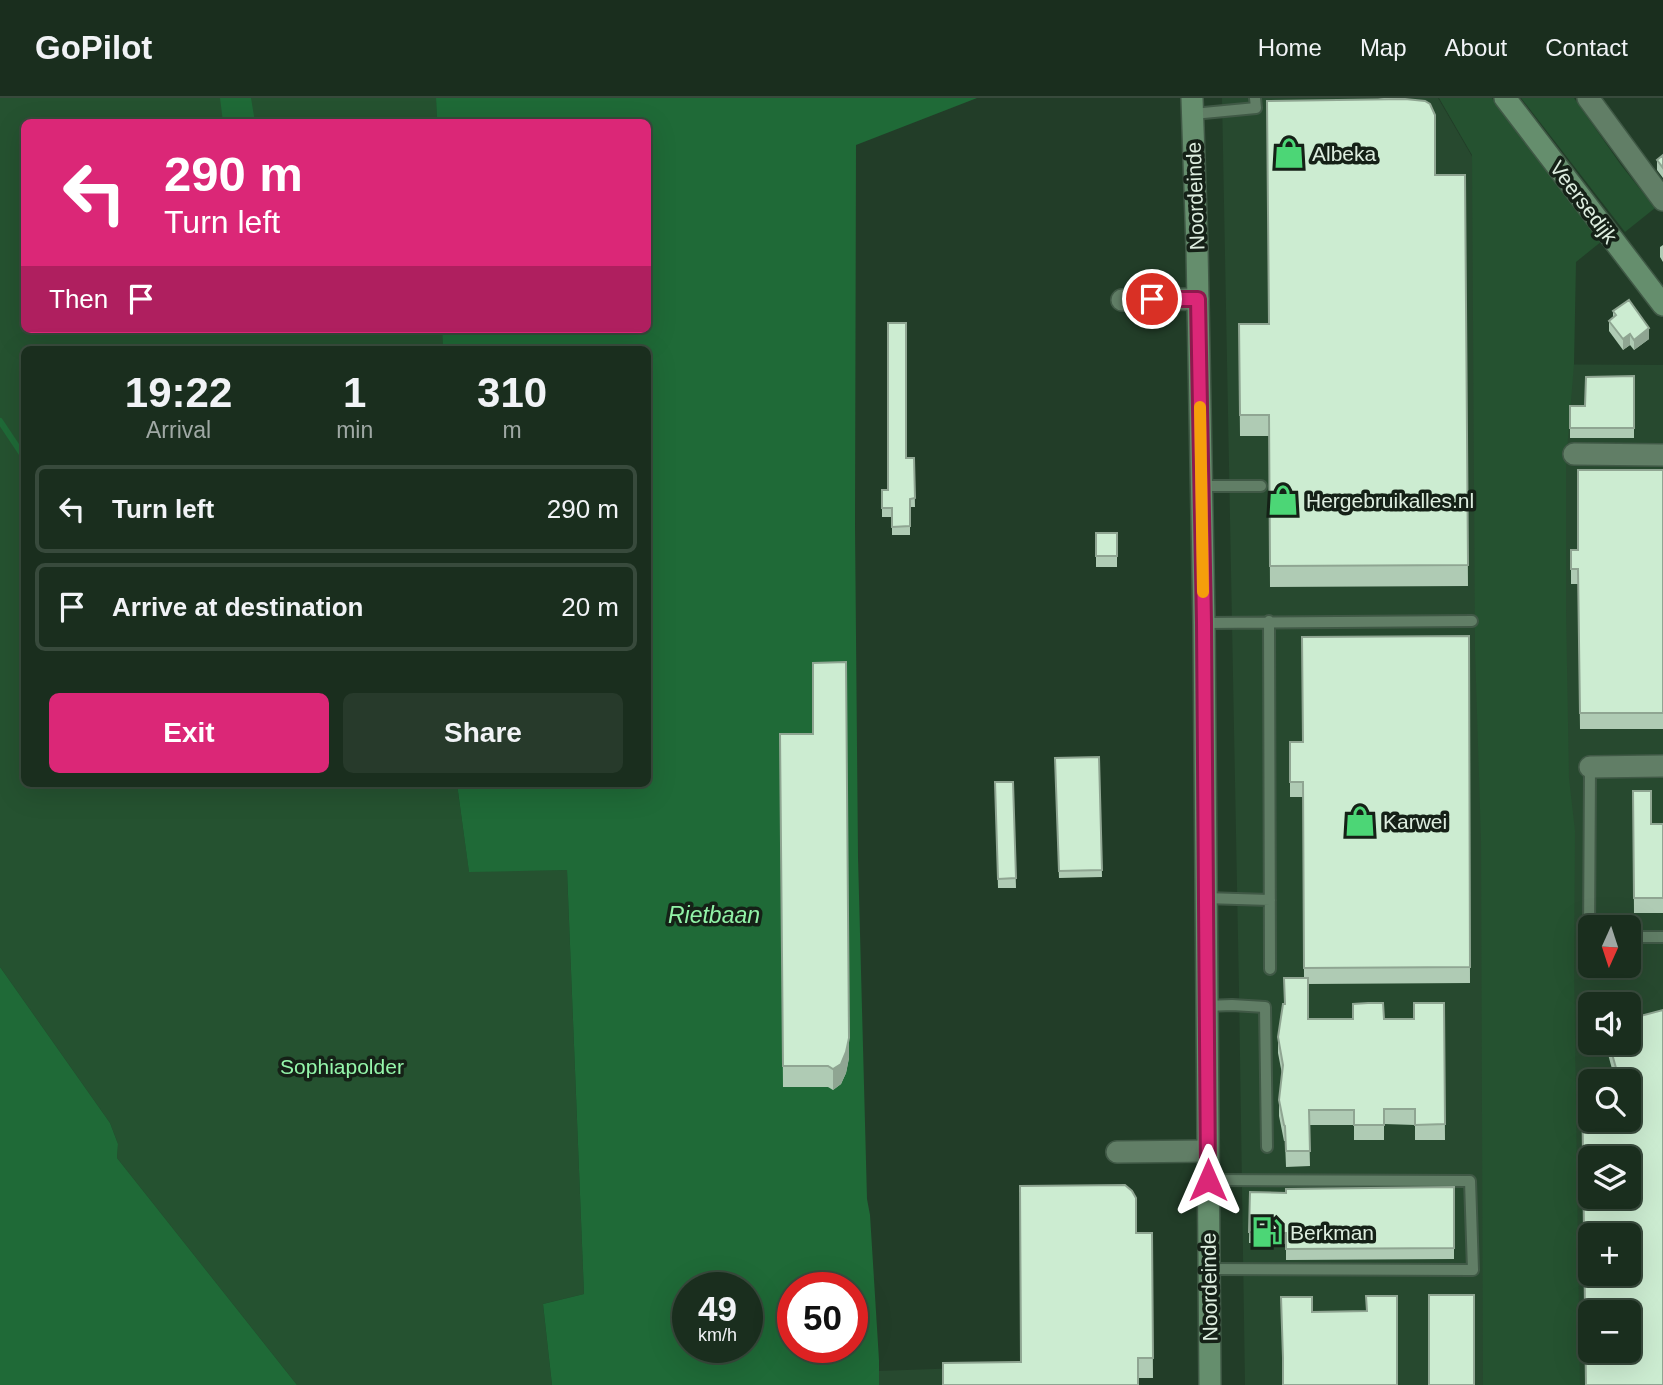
<!DOCTYPE html>
<meta charset="utf-8">
<style>
:root{--surface:#1a2e1e;--page:#273a2b;--text:#f1f3f6;--muted:#9fa8a4;--line:#384a3c;--accent:#db2777}
body{margin:0;font-family:Helvetica,sans-serif;background:var(--page);color:var(--text);height:100vh;display:flex;flex-direction:column;font-size:26px;white-space:nowrap}
*{box-sizing:border-box;margin:0}
p{font-size:23px;color:var(--muted)}
.icon{flex:none;width:38px;height:38px;fill:none;stroke:currentColor;stroke-width:2;stroke-linecap:round;stroke-linejoin:round}
.map{position:relative;flex:1;overflow:hidden}
.sheet{position:absolute;left:21px;top:248px;width:630px;height:441px;display:flex;flex-direction:column;background:var(--surface);border-radius:10px;box-shadow:0 7px 28px #0002,0 0 0 2px var(--line)}
.sheet>*{flex:none}
.hud{position:absolute;left:21px;top:21px;width:630px;height:214px;border-radius:10px;box-shadow:0 7px 28px #0002,0 0 0 2px var(--line);background:#db2777;color:#fff;overflow:hidden}
.needle{width:46px;rotate:183deg}
.controls{position:absolute;left:1578px;top:817px;display:grid;gap:14px}
.controls a{display:grid;place-items:center;width:63px;height:63px;border-radius:10px;background:var(--surface);box-shadow:0 7px 28px #0002,0 0 0 2px var(--line);font-size:35px}
.speed{position:absolute;left:672px;top:1174px;display:flex;gap:14px;font-size:35px;font-weight:700;text-align:center}
.speed>*{display:grid;place-content:center;width:91px;height:91px;border-radius:50%;background:var(--surface);box-shadow:0 7px 28px #0002,0 0 0 2px var(--line);line-height:1}
.speed small{font-size:18px;font-weight:400}
.speed .limit{border:10px solid #d22;background:#fff;color:#111}
.pin{position:absolute;display:grid;place-items:center;width:60px;height:60px;color:#fff;margin:-30px;border:4px solid #fff;border-radius:50%;box-shadow:0 2px 7px #0007}
.me{position:absolute;width:77px;margin:-38px;rotate:0deg;stroke-linejoin:round;filter:drop-shadow(0 0 5px #0008)}
.turn{display:flex;align-items:center;gap:24px;height:147px;padding:0 28px;font-size:32px}
.turn .icon{width:91px;height:91px;stroke-width:2.5}
.turn b{display:block;font-size:49px;line-height:60px}
.then{display:flex;align-items:center;height:66px;padding:0 28px;background:#0003;gap:14px;font-size:26px}
.eta{display:flex;justify-content:space-evenly;align-items:center;height:119px;text-align:center}
.eta b{font-size:42px;font-weight:700;line-height:49px}
.cta{display:flex;gap:14px;margin-top:auto;padding:14px 28px}
.cta a{flex:1;height:80px;border-radius:10px;background:var(--accent);color:#fff;font-size:28px;font-weight:700;line-height:80px;text-align:center}
.cta a+a{background:var(--page);color:var(--text)}
ul{padding:0;list-style:none}
li{display:flex;align-items:center;gap:21px;height:88px;margin:0 14px 10px;padding:0 14px;border:4px solid var(--line);border-radius:10px}
li div{flex:1}
li b{display:block;font-size:26px}
li em{font-style:normal}
header{display:flex;align-items:center;gap:42px;box-sizing:border-box;height:98px;padding:0 35px;background:var(--surface);border-bottom:2px solid var(--line)}
header strong{font-size:33px}
nav{display:flex;gap:38px;margin-inline-start:auto;font-size:24px}
.map>svg:first-child{display:block}
.built{fill:#27492f;fill-rule:evenodd}
.green{fill:#255230}
.water{fill:#1f6a37;fill-rule:evenodd}
.lines{fill:none;stroke-linecap:round;stroke-linejoin:round}
.stream{stroke:#1f6a37;stroke-width:6}
.lane-casing{stroke:#405946;stroke-width:14}
.street-casing{stroke:#405946;stroke-width:24}
.secondary-casing{stroke:#405946;stroke-width:24}
.lane{stroke:#617e66;stroke-width:10}
.street{stroke:#617e66;stroke-width:21}
.secondary{stroke:#658e6d;stroke-width:21}
.wall{fill:#afcbb4}
.shaded-wall{fill:#8fa592}
.building{fill:#ccecd1;stroke:#8fa592;stroke-width:2;fill-rule:evenodd}
.route-casing{stroke:#8e194d;stroke-width:18}
.route{stroke:#db2777;stroke-width:12}
.slow{stroke:#f59e0b;stroke-width:12}
.labels{text-anchor:middle;dominant-baseline:central;stroke-width:7;stroke-linejoin:round;paint-order:stroke}
.poi-label{font-size:21px;fill:#deeee0;stroke:#152117;text-anchor:start}
.street-label{font-size:21px;fill:#deeee0;stroke:#152117}
.park-label{font-size:21px;fill:#95f6ab;stroke:#152117}
.water-label{font-size:23px;font-style:italic;fill:#92f4a8;stroke:#152117}
</style>
<header>
<strong>GoPilot</strong>
<nav><a>Home</a><a>Map</a><a>About</a><a>Contact</a></nav>
</header>
<div class="map">
<svg width="1663" height="1287" viewBox="0 0 1663 1287">
<rect width="100%" height="100%" fill="#223d28"/>
<!-- built -->
<path class="built" d="M1222,0H1438L1481,74L1483,266L1663,267V1287H1245L1239,893ZM1591,830H1629V868H1591ZM1591,906H1629V945H1591ZM1591,984H1629V1022H1591ZM1591,1060H1629V1099H1591ZM1591,1138H1629V1176H1591ZM1591,1214H1629V1253H1591Z
M1018,1268L1017,1287H879L878,1273Z"/>
<!-- green -->
<path class="green" d="M0,0H436L437,24H24V231H442L443,252H24V686H457L469,773L567,772L584,1196L543,1206L552,1287H297L117,1060L118,1046L110,1025L0,869Z
M1439,0H1492L1602,143L1576,164L1574,266L1566,365V512L1569,680L1575,733L1574,867L1580,1287H1483L1481,742L1475,552L1472,57Z
M1521,0H1574L1621,67L1655,110L1625,134Z"/>
<!-- water -->
<path class="water" d="M220,0H251L255,24H223Z
M436,0H977L856,47L855,428L858,759L867,1101L870,1117L879,1262V1287H552L543,1206L584,1196L567,772L469,774L457,686H648V252H443L442,231H648V24H437ZM688,1190H747V1250H688ZM793,1190H852V1250H793Z
M0,869L110,1025L118,1046L117,1060L297,1287H0Z"/>
<g class="lines">
<!-- stream -->
<path class="stream" d="M0,323L24,359"/>
<defs>
<path id="lane" d="M1193,16L1256,10L1255,0
M1201,388H1261
M1269,523L1270,871
M1204,525L1472,523
M1590,669L1589,839H1591
M1205,800L1270,802
M1629,839H1663
M1206,908L1232,907L1265,909L1267,1049
M1207,1082L1470,1083L1473,1172L1209,1171"/>
<path id="street" d="M1588,0L1663,102
M1122,202L1198,201
M1574,356L1663,357
M1590,669L1663,668
M1117,1054L1207,1053"/>
<path id="secondary" d="M1192,0L1197,150L1204,525L1210,1287
M1505,0L1663,207"/>
</defs>
<!-- lane casing -->
<use href="#lane" class="lane-casing"/>
<!-- street casing -->
<use href="#street" class="street-casing"/>
<!-- secondary casing -->
<use href="#secondary" class="secondary-casing"/>
<!-- lane -->
<use href="#lane" class="lane"/>
<!-- street -->
<use href="#street" class="street"/>
<!-- secondary -->
<use href="#secondary" class="secondary"/>
</g>
<!-- wall -->
<path class="wall" d="M1378,0H1405L1435,77H1465L1468,488L1270,489L1269,338H1240L1239,246L1269,226L1384,1Z
M1663,57V80L1657,72V62Z
M1663,147V164L1660,159V149Z
M1613,213L1649,241L1634,252L1630,247L1623,252L1609,233V223L1613,220Z
M1634,278V340H1570V308H1585Z
M906,360H914L915,409H910V437H892V419H882V392H888Z
M1663,372V631H1580L1578,486H1571V452H1578Z
M1096,435H1117V469H1096Z
M1469,538L1470,885L1308,886V921H1414L1444,905L1445,1042H1415V1027L1384,1026V1042H1354V1027H1309L1310,1068L1286,1069L1285,1043H1284L1279,1018V1002L1282,976L1278,955V939L1285,906L1304,880L1303,699H1290V644H1303Z
M780,636L849,960L846,975L841,986L833,992L828,989H783Z
M1099,659L1102,779L1059,780L1055,660Z
M995,684H1013L1016,790H998Z
M1633,693L1651,726H1663V815H1634Z
M1605,945H1629L1663,1287L1612,971Z
M1454,1089V1161L1286,1162V1146L1249,1145L1250,1094L1286,1095Z
M1136,1135H1152L1153,1280H1138L1021,1264Z"/>
<!-- shaded-wall -->
<path class="shaded-wall" d="M1649,230V241L1634,252V242Z
M1630,236V247L1623,252V241Z
M849,940V960L846,975L841,986L833,992V971Z"/>
<!-- building -->
<path class="building" d="M1405,1L1425,3L1430,6L1435,17V77H1465L1468,467L1270,468L1269,317H1240L1239,226H1269L1267,3Z
M1663,57V70L1657,62Z
M1629,202L1649,230L1634,242L1630,236L1623,241L1609,223L1616,217L1613,213Z
M888,225H906V360H914L915,400L910,401V428L892,429V410H882V392H888Z
M1634,278V330H1570V308H1585L1586,279Z
M1578,372H1663V615H1580L1578,471H1571V452H1578Z
M1096,435H1117V458H1096Z
M1469,538L1470,869L1304,870L1303,684H1290V644H1303L1302,539Z
M846,564L849,940L846,954L841,966L833,971L828,968H783L780,636H813V565Z
M1099,659L1102,772L1059,773L1055,660Z
M995,684H1013L1016,780L998,781Z
M1633,693H1651V726H1663V800H1634Z
M1284,880H1308V921H1353V906L1368,905H1383L1384,921H1414V905H1444L1445,1026L1415,1027V1011H1384V1027H1354V1012H1309L1310,1053H1286L1285,1028L1284,1027L1279,1002L1283,967L1278,939L1283,906H1285Z
M1663,912V1287H1586L1582,980L1616,970L1609,945H1629V921ZM1591,984H1629V1022H1591ZM1591,1060H1629V1099H1591ZM1591,1138H1629V1176H1591ZM1591,1214H1629V1253H1591Z
M1125,1087L1132,1093L1136,1100V1135H1152L1153,1260H1138V1287H943V1265L1021,1264L1020,1088Z
M1454,1089V1150L1286,1151V1135L1249,1134L1250,1094L1286,1095V1091Z
M1429,1197H1474V1287H1429Z
M1366,1198H1397V1287H1283V1260L1281,1199H1312V1214L1367,1213Z"/>
<g class="lines">
<defs>
<path id="route" d="M1152,201H1198L1204,525L1208,1082"/>
</defs>
<!-- route casing -->
<use href="#route" class="route-casing"/>
<!-- route -->
<use href="#route" class="route"/>
<!-- slow -->
<path class="slow" d="M1200,309L1203,494"/>
</g>
<!-- icons -->
<defs>
<symbol id="shop-bare" viewBox="-9 -9 18 18"><path d="M-5-2.5h2.3a2.7 3.5 0 0 1 5.4 0H5L5.5 6h-11ZM-1.5-2.5h3a1.5 2.3 0 0 0-3 0Z" fill="#4cd676" stroke="#152117" stroke-width="2.5" paint-order="stroke"/></symbol>
<symbol id="fuel-bare" viewBox="-9 -9 18 18"><path d="M-5.5-6h7V0h2V4h1.3V-2.5L3-4.5l.8-.8L6-3V5H2.5V1h-1V6h-7ZM-4.2-4.7v3.2H.2V-4.7Z" fill="#4cd676" stroke="#152117" stroke-width="2.5" paint-order="stroke"/></symbol>
</defs>
<g fill-rule="evenodd">
<use href="#shop-bare" x="1267" y="33" width="44" height="44"/>
<use href="#shop-bare" x="1261" y="380" width="44" height="44"/>
<use href="#shop-bare" x="1338" y="701" width="44" height="44"/>
<use href="#fuel-bare" x="1245" y="1112" width="44" height="44"/>
</g>
<g class="labels">
<!-- poi labels -->
<g class="poi-label">
<text x="1312" y="55">Albeka</text>
<text x="1306" y="402">Hergebruikalles.nl</text>
<text x="1383" y="723">Karwei</text>
<text x="1290" y="1134">Berkman</text>
</g>
<!-- street labels -->
<g class="street-label">
<text transform="translate(1195 98) rotate(-92)">Noordeinde</text>
<text transform="translate(1584 104) rotate(53)">Veersedijk</text>
<text transform="translate(1209 1189) rotate(-91)">Noordeinde</text>
</g>
<!-- park labels -->
<g class="park-label">
<text x="342" y="968">Sophiapolder</text>
</g>
<!-- water labels -->
<g class="water-label">
<text x="714" y="817">Rietbaan</text>
</g>
</g>
</svg>
<div class="controls">
<a><svg class="needle" viewBox="-14 -14 28 28"><path d="M0-13l5 13h-10z" fill="#e53935"/><path d="M0 13l5-13h-10z" fill="#9fa8a4"/></svg></a>
<a><svg class="icon" aria-label="sound" viewBox="0 0 24 24"><path d="M4 9h4l5-4v14l-5-4H4zM17 9q2 3 0 6"/></svg></a>
<a><svg class="icon" aria-label="search" viewBox="0 0 24 24"><circle cx="10" cy="10" r="6"/><path d="M15 15l6 6"/></svg></a>
<a><svg class="icon" aria-label="layers" viewBox="0 0 24 24"><path d="M12 4l9 5-9 5-9-5zM3 14l9 5 9-5"/></svg></a>
<a>+</a>
<a>−</a>
</div>
<div class="speed"><div>49<small>km/h</small></div><div class="limit">50</div></div>
<div class="pin" style="left:1152px;top:201px;background:#d93025"><svg class="icon" aria-label="arrive" viewBox="0 0 24 24"><path d="M6 21V4h12l-3 4 3 4H6"/></svg></div>
<svg class="me" style="left:1208px;top:1082px" viewBox="-20 -20 40 40"><path d="M0-17L14 15 0 8-14 15z" fill="#db2777" stroke="#fff" stroke-width="4"/></svg>
<div class="hud">
<div class="turn"><svg class="icon" aria-label="left" viewBox="0 0 24 24"><path d="M17 20v-9H6M10 6l-5 5 5 5"/></svg><div><b>290 m</b>Turn left</div></div>
<div class="then">Then<svg class="icon" aria-label="arrive" viewBox="0 0 24 24"><path d="M6 21V4h12l-3 4 3 4H6"/></svg></div>
</div>
<section class="sheet">
<div class="eta">
<div><b>19:22</b><p>Arrival</p></div>
<div><b>1</b><p>min</p></div>
<div><b>310</b><p>m</p></div>
</div>
<ul>
<li><svg class="icon" aria-label="left" viewBox="0 0 24 24"><path d="M17 20v-9H6M10 6l-5 5 5 5"/></svg><div><b>Turn left</b></div><em>290 m</em></li>
<li><svg class="icon" aria-label="arrive" viewBox="0 0 24 24"><path d="M6 21V4h12l-3 4 3 4H6"/></svg><div><b>Arrive at destination</b></div><em>20 m</em></li>
</ul>
<div class="cta"><a>Exit</a><a>Share</a></div>
</section>
</div>
